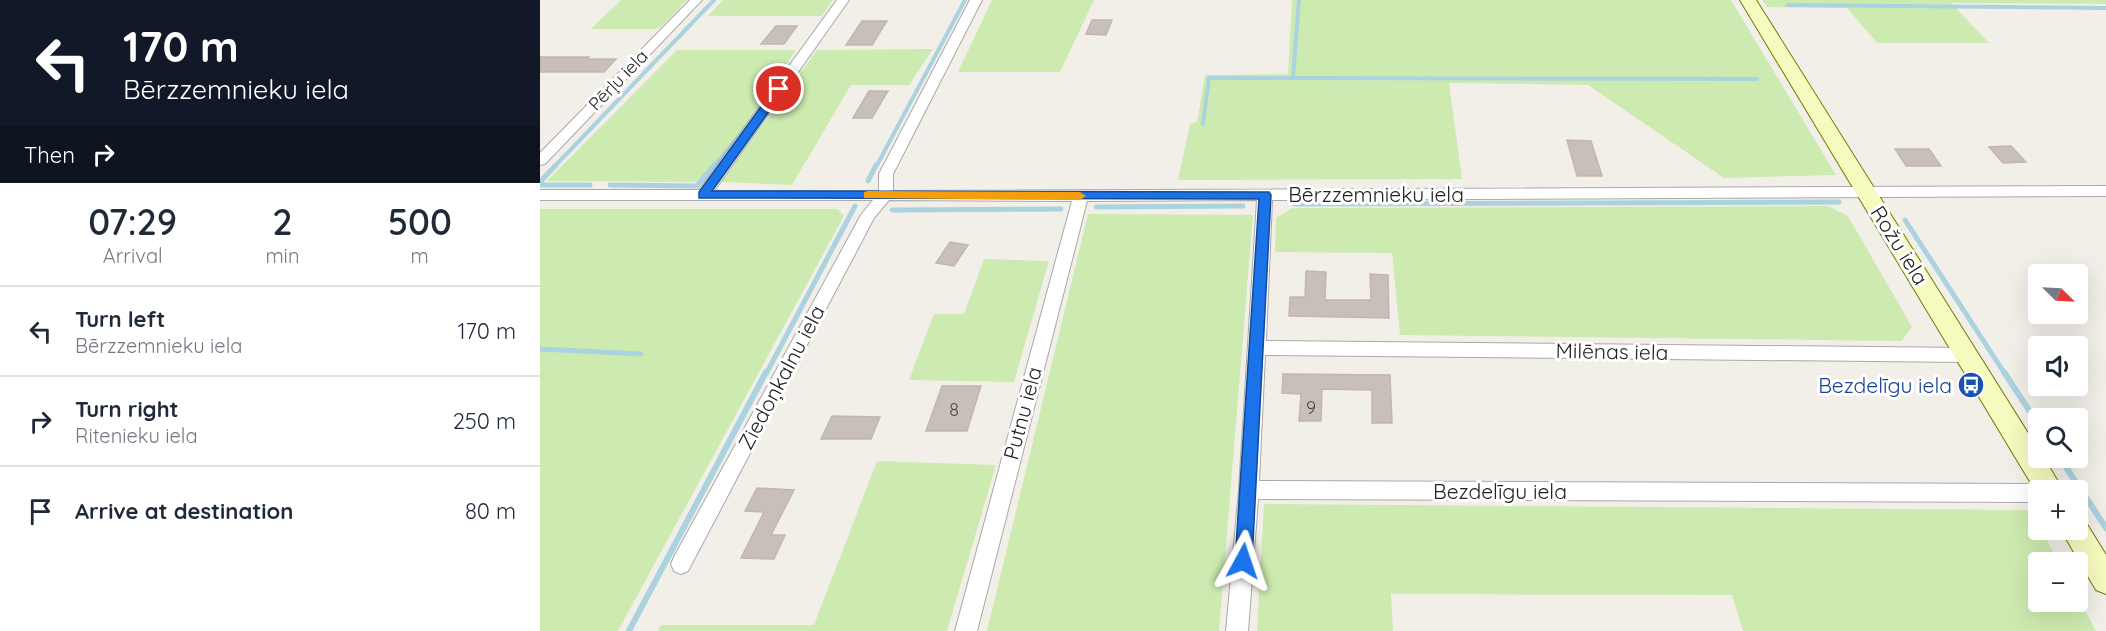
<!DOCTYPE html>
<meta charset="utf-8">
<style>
:root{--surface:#fff;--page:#f2f2f3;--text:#1f2937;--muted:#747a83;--line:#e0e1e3}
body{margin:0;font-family:Quicksand,sans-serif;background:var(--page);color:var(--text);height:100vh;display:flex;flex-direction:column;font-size:22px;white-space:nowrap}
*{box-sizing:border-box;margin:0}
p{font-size:20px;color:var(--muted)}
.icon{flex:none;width:33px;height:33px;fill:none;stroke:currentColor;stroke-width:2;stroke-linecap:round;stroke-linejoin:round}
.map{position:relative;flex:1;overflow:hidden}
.details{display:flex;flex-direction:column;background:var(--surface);width:540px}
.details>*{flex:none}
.banner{background:#111827;color:#fff;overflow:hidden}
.needle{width:39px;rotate:114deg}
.tools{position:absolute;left:1488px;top:264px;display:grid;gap:12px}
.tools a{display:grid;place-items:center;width:60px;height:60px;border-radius:6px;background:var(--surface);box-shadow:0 6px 24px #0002;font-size:30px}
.pin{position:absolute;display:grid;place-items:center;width:51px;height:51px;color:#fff;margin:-26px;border:3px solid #fff;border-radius:50%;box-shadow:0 2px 6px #0007}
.me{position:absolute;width:66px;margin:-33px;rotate:5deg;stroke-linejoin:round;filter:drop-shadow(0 0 4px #0008)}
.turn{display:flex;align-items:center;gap:21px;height:126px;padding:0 24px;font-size:27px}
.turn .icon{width:78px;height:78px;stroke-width:2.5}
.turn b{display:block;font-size:42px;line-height:51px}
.then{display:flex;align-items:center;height:57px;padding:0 24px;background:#0003;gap:12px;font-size:22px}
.eta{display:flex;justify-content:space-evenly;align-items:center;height:102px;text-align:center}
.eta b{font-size:36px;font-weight:600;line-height:42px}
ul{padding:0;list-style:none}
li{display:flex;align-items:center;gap:18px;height:90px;padding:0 24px;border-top:2px solid var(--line)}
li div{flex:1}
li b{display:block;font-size:22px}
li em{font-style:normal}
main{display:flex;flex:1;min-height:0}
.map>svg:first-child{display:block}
.grass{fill:#cdebb0}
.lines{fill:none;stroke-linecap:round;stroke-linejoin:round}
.stream-far2{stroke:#aad3df;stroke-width:4}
.stream-far1{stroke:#aad3df;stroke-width:5}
.stream{stroke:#aad3df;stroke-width:6}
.building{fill:#c7bfb8;stroke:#c4b6ab;stroke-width:1.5}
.street-casing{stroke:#a9a9a9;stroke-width:2}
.secondary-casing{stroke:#707d05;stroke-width:2}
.street{fill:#fff;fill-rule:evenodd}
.secondary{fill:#f7fabf;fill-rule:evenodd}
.route{fill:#1a73e8;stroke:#114b97;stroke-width:1.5}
.slow{fill:#f59e0b}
.labels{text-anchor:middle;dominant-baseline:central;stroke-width:6;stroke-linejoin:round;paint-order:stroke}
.far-street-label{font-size:18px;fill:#222;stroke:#fff}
.number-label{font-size:18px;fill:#4b4948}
.street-label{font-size:21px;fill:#222;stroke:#fff}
.transit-label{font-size:21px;fill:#164399;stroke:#fff;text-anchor:end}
</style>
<main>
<section class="details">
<div class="banner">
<div class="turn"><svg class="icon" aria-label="left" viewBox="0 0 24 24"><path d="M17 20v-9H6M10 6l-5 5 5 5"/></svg><div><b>170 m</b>Bērzzemnieku iela</div></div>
<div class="then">Then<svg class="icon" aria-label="right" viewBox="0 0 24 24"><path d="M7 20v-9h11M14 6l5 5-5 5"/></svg></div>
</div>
<div class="eta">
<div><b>07:29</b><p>Arrival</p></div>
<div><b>2</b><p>min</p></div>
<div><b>500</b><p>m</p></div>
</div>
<ul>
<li><svg class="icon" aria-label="left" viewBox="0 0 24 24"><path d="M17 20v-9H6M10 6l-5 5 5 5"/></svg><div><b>Turn left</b><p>Bērzzemnieku iela</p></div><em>170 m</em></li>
<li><svg class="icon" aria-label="right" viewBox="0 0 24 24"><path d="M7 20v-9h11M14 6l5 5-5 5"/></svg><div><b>Turn right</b><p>Ritenieku iela</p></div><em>250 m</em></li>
<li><svg class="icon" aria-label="arrive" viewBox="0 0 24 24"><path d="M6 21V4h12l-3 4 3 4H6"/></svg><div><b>Arrive at destination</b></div><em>80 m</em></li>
</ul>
</section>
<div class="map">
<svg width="1566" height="631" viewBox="0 0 1566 631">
<rect width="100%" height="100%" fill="#f2efe9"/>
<!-- grass -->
<path class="grass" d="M81,0H147L122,26L115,29H51Z
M183,0H293L282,16H168Z
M452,0H554L520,72H418Z
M752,0H1191L1296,175L1184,178L1048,85L909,83L922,179L638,180L650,124L657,122L665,75L748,74Z
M1222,0H1566V4L1411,3L1449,43H1337L1307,8L1227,7Z
M393,49L369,85H311L252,185L181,182L277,50Z
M137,50H256L167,182L7,181Z
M1288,206L1308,216L1372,327L1361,341L860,335L852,253L735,252L736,218L752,208Z
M0,209H298L304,216L78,631H0Z
M548,214L713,215L679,631H447Z
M444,259L509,261L474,382L369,380L394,314H424Z
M337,461L456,465L407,631H118L121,625H274Z
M724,504L1490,510L1519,562H1498V602H1538V597L1556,631H1203L1192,595L851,594L853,631H717Z"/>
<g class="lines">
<!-- stream-far2 -->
<path class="stream-far2" d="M1248,5L1566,8
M753,77L759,0
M663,124L669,78L1217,79
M14,167L174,0
M173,167L199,136
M336,167L425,0"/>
<!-- stream-far1 -->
<path class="stream-far1" d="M328,181L336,165
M0,182L16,165
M0,185H50
M70,185L157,186L174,165
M754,204L1299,202
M556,207L703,206
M352,210L521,209
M1365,220L1465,374
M0,349L101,354
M226,374L315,206"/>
<!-- stream -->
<path class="stream" d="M1464,372L1498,424
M1520,458L1566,528
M89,631L226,372"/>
</g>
<!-- building -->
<path class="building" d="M552,20H572L566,35L546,34Z
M322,21H347L332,45H306Z
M236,26H257L244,44H221Z
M0,57H49L47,59H76L64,72H0Z
M329,91H348L332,118H313Z
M1027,140L1051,141L1062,176H1037Z
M1471,146L1486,162L1463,163L1449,147Z
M1355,149H1389L1401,166H1366Z
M410,242L428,245L414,266L396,263Z
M766,271L786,272L785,300H831L830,274L848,275L849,318L749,316L750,297H765Z
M743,374L850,375L852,423H832V390L782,389L781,421H759L761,394L742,393Z
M402,386H441L427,431H386Z
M292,416L340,417L331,439H281Z
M217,488L254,490L231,535H245L234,559L201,558L224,512L205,511Z"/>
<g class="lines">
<defs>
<path id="street" d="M150,0H162L5,164L0,165V153Z
M297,0H309L174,191H339V174L430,0H442L353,174V191L1566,186V196L732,200L726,341L1428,348L1434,350L1437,355L1434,360L1428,362L725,355L719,481L1498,484L1505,487L1507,490H1498V502L718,499L708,631H686L699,490L717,200L547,201L437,631H415L532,201L349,200L334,218L148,571L141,574L134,571L131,564L134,557L321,215L333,200H0V190H159Z"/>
<path id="secondary" d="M1200,0H1216L1498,449V458H1504L1523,490H1498V495Z
M1538,518L1545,521L1566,555V594L1556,590L1521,530H1538Z"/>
</defs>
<!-- street casing -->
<use href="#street" class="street-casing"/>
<!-- secondary casing -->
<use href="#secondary" class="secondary-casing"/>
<!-- street -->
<use href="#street" class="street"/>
<!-- secondary -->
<use href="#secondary" class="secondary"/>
</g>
<!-- route -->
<path class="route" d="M239,85L245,89L172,191L729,192L731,195L712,561L709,566L703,569L697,566L695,561L719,199L159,198V192L236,86Z"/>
<!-- slow -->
<path class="slow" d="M328,191L540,192L546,196L540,200L324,198V192Z"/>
<!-- icons -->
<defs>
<symbol id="bus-disc" viewBox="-11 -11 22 22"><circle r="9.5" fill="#1a4fb4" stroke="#fff"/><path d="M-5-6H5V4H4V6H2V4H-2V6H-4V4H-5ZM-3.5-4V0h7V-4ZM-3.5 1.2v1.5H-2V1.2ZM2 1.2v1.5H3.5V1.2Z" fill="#fff"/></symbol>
</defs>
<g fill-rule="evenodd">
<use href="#bus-disc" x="1416" y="370" width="30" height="30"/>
</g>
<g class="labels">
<!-- far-street labels -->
<g class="far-street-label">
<text transform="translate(78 80) rotate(-46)">Pērļu iela</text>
</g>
<!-- number labels -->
<g class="number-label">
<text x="771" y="407">9</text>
<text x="414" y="409">8</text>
</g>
<!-- street labels -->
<g class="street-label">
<text x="836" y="194">Bērzzemnieku iela</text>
<text transform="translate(1360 245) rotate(58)">Rožu iela</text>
<text transform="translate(1072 351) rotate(1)">Milēnas iela</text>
<text transform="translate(241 377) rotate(-62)">Ziedoņkalnu iela</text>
<text transform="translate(482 413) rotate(-75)">Putnu iela</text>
<text x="960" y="491">Bezdelīgu iela</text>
</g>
<!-- transit labels -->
<g class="transit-label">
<text x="1412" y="385">Bezdelīgu iela</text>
</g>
</g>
</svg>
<div class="tools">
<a><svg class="needle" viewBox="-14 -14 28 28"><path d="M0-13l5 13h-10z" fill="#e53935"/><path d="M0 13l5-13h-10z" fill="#747a83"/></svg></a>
<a><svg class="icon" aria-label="sound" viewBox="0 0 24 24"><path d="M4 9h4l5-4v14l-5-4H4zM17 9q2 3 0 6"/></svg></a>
<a><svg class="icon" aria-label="search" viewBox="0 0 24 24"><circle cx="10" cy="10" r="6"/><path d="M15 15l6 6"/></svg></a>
<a>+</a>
<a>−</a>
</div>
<div class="pin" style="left:239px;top:89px;background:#d93025"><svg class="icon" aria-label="arrive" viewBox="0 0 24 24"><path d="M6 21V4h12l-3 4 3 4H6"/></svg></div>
<svg class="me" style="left:703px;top:561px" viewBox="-20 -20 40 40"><path d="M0-17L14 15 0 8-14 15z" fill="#1a73e8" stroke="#fff" stroke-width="4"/></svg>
</div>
</main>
